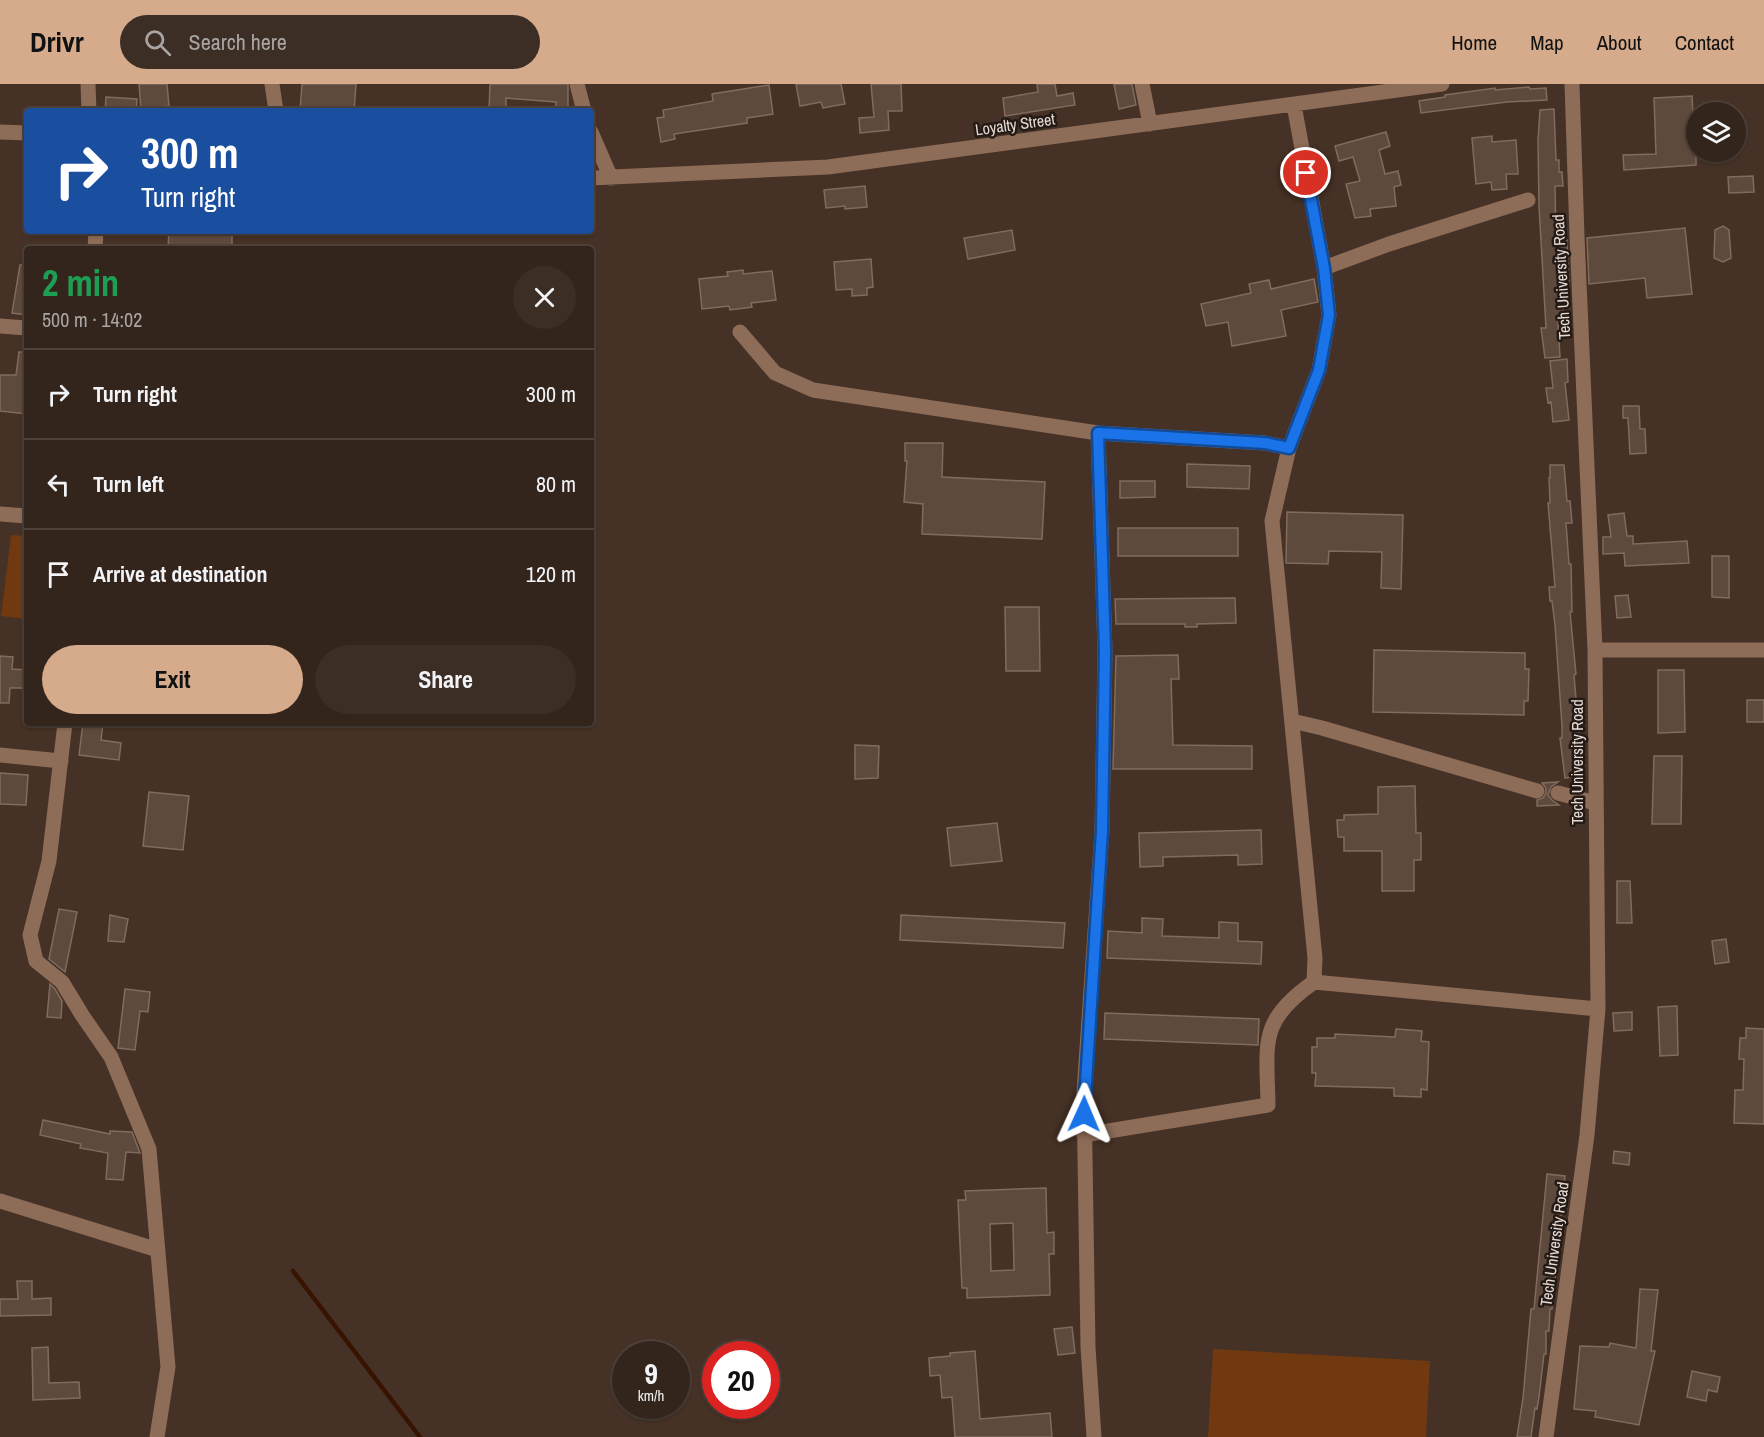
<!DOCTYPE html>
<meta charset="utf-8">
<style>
:root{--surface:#34251c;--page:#3c2d25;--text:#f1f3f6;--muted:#a9a5a3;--line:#4e423b;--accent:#d6ab8b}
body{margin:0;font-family:"Archivo Narrow",sans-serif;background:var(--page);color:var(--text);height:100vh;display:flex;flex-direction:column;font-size:22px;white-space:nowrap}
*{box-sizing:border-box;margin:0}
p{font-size:20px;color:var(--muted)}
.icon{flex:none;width:33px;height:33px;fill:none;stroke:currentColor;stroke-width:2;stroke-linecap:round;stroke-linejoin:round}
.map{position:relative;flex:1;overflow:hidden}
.side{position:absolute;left:24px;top:162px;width:570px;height:480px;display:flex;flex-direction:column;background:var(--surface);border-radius:6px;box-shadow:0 2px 4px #0004,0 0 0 2px var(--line)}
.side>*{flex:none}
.top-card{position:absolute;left:24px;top:24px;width:570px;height:126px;border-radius:6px;box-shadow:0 2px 4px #0004,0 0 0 2px var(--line);background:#1a4fa0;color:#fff;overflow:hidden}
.tools{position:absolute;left:1686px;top:18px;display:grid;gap:12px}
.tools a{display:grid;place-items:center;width:60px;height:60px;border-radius:50%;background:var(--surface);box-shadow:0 2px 4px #0004,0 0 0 2px var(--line);font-size:30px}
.speed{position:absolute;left:612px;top:1257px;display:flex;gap:12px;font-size:30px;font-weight:700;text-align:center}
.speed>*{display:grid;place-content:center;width:78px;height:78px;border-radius:50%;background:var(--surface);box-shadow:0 2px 4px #0004,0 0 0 2px var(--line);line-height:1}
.speed small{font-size:15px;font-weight:400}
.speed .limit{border:9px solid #d22;background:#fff;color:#111}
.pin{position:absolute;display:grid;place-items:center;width:51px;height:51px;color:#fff;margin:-26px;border:3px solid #fff;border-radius:50%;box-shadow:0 2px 6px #0007}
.me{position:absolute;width:66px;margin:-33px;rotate:1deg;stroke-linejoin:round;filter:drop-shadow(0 0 4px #0008)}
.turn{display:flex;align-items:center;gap:21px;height:126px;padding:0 18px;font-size:27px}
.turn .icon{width:78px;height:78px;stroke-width:2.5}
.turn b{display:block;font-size:42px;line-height:51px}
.round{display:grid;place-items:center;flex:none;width:63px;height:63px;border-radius:32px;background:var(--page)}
.summary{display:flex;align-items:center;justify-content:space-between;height:102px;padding:0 18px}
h1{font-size:36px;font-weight:800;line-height:45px;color:#1e9e55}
.button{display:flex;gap:12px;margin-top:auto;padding:12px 18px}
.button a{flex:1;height:69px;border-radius:36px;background:var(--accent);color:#111;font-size:24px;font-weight:800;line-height:69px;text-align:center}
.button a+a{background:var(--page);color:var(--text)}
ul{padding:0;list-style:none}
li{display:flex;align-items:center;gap:18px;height:90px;padding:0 18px;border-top:2px solid var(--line)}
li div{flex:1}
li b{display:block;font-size:22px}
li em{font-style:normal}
header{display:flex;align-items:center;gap:36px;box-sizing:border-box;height:84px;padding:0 30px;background:var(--accent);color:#111}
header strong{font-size:28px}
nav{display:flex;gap:33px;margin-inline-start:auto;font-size:21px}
.search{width:420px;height:54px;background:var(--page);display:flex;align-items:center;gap:15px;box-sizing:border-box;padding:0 21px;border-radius:33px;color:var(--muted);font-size:22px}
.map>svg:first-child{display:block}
.green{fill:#713910}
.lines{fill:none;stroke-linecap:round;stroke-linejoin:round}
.stream{stroke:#381400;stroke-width:4.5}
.building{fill:#5e493d;stroke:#816b5e;stroke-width:1.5;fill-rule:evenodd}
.minor{stroke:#8d6c58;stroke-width:15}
.route-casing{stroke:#114b97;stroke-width:15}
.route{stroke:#1a73e8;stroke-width:10}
.labels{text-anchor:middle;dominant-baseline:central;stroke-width:5;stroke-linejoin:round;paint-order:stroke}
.street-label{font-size:16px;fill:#e7dad3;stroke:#241b16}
</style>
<header>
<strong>Drivr</strong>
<div class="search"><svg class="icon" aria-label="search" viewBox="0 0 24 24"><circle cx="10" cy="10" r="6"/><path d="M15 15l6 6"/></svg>Search here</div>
<nav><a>Home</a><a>Map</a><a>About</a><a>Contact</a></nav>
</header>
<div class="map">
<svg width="1764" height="1353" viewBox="0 0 1764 1353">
<rect width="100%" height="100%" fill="#453125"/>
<!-- green -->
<path class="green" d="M11,451L27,452V535L1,532Z
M1213,1265L1430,1277L1426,1353H1208Z"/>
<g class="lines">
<!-- stream -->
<path class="stream" d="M293,1187L420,1353"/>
</g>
<!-- building -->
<path class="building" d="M139,0H167L169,22L141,25Z
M302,0H356L354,27H300Z
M490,0H568V27H555L556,18L506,14V27H489Z
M796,0H841L845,20L823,24L821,18L800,22Z
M871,0H901L902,27H888L889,46L860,49L859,34L874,33Z
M1037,0H1055L1057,12L1073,9L1075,21L1005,32L1003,14L1038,8Z
M1114,0H1132L1136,21L1119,25Z
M769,1L773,30L747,34V39L674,50L675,55L661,58L657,34L664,33L663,26L713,17L712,10Z
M1529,3L1530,5L1546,4L1547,16L1507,18L1421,29L1419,17L1445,13V11L1495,4V6Z
M1692,12L1694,50H1696V81L1624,86L1623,71L1656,70L1654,14Z
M106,13L137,15L136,27H105Z
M1554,25L1556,76H1559V88H1562L1563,102H1555L1556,155L1567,156L1569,201L1562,202L1564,238H1558L1560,273L1545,274L1541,244H1546L1539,122L1538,56L1540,26Z
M1386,48L1390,62L1379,66L1385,90L1398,87L1401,101L1394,103L1396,122L1370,125L1371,132L1355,134L1346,100L1360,97L1353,73L1339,77L1335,62Z
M1492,52V58L1516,56L1518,90H1506L1507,105L1492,106L1491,98L1476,100L1472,54Z
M1753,92L1754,108L1729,109L1728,93Z
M865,102L867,123L845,125V122L826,124L824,106Z
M1723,142L1729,146L1731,174L1723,178L1714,174L1715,146Z
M1685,144L1692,210L1647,214L1645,194L1589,200L1587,154Z
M1012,146L1015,166L968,175L964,154Z
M169,147H232V165H168Z
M871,175L873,203L867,204V211L852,212V205L836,206L834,178Z
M20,181H27V231L12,229Z
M743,186V190L772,187L776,216L751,219L752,223L730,226L729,222L702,225L699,195L728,192L727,188Z
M1314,195L1318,218L1281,226L1286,252L1232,262L1228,238L1206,242L1201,220L1251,209L1249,200L1269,196L1271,205Z
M19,268H27V330L0,327V291H16Z
M1567,275L1568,298L1565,299L1569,336L1553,338L1551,318L1548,319L1546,304H1553L1550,277Z
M1623,322H1639L1640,345H1645L1646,369L1630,370L1628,334H1623Z
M905,359H943L942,393L1045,398L1042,455L922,450L923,420L904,418L907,377H905Z
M1187,380L1250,382L1249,405L1187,403Z
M1550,381H1564L1567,417H1570L1572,439H1566L1569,480H1571L1572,528H1570L1576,590L1574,591L1579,650H1573V693L1565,694L1560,654H1562V642L1555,541L1552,517H1550L1549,503H1555L1548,419H1550L1549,394H1550Z
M1120,397H1155V413L1120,414Z
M1287,428L1403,431L1401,505L1381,504L1382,468L1329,467L1328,480L1286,479Z
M1624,429L1627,452H1633V460L1687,457L1689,479L1625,482L1624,469L1603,470V453H1611L1608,431Z
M1118,444H1238V472H1118Z
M1712,472H1729V514L1712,513Z
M1628,511L1631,533L1617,534L1615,512Z
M1235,514L1236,539L1197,540V543H1185V540H1116L1115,515Z
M1005,523H1039L1040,587H1006Z
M1374,566L1525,569V585H1529L1528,617H1524V631L1373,628Z
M1178,571L1179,595H1171L1173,661L1252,662V685H1113L1116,572Z
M0,572L13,573L12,585L27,586V604H10L9,619H0Z
M1658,586H1684L1685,648L1658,649Z
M1747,616H1764V638H1747Z
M83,639H103L101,656L121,659L119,676L79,671Z
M855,661L879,662L878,694L855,695Z
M1654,672H1682L1681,740H1652Z
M0,689L28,691L26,721L0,720Z
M1558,698L1551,703L1548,711L1552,716L1559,721L1537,722V716L1543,714L1546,709V704L1542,699Z
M1415,702L1416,749H1421V776H1414V807H1382V767H1344V753H1338L1337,736H1344V731L1378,730V703Z
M149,708L189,712L183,766L143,762Z
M997,739L1002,777L951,782L947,744Z
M1261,746L1262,780L1238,781V771L1163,773V782L1140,783L1139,749Z
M1617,797H1630L1632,839H1617Z
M59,825L77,828L65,888L49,875Z
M110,831L128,835L124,858L108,857Z
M901,831L1065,839L1063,864L900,856Z
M1142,834L1163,835L1162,852L1219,854V838L1238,839V857L1262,858L1261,880L1107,874L1108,847L1142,849Z
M1726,855L1729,878L1715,880L1712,857Z
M50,900L55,905L62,917L61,934L47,933Z
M125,905L150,908L148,928L140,927L135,966L118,964Z
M1677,922L1678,971L1660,972L1658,923Z
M1632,928V946L1614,947L1613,929Z
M1105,929L1259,935L1258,961L1104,955Z
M1746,944L1764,945V1040L1734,1039L1735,1006H1743L1744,975H1739L1740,954H1746Z
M1396,945L1422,947L1421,957L1429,958L1427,1006L1421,1005V1013L1394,1012V1004L1315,1002L1316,989H1312V963H1317V954H1335V950L1395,953Z
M43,1036L110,1050V1047L132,1048L140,1069L126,1068L123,1096L106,1095L108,1069L80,1064L81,1060L40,1051Z
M1614,1067L1630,1069L1629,1081L1613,1079Z
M1547,1090L1565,1092L1552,1225H1550L1549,1247H1546V1270H1544L1539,1313L1537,1325L1535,1324L1531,1353H1517L1523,1314L1531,1225H1534Z
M1046,1104L1047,1149L1054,1148V1170H1049L1050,1211L967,1214V1204H962L958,1116H966L965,1107ZM1013,1139L1014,1186L991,1187L990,1140Z
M17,1197H32V1215L51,1214V1231L0,1232V1215H18Z
M1640,1205L1658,1206L1651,1267H1655L1639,1341L1595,1333L1596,1327L1574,1325L1580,1262L1609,1263L1610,1259L1636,1264Z
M1072,1243L1075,1269L1058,1271L1054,1245Z
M48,1263L49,1299L79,1298L80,1314L33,1316L32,1264Z
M975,1267L980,1335L1050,1329L1052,1353H955L952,1313L942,1314L940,1291L930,1292L929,1274L950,1272V1269Z
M1692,1287L1720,1293L1717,1308L1708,1306L1706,1317L1687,1313Z"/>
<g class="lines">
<!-- minor -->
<path class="minor" d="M88,0L89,27
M272,0L276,27
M577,0L584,27
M1142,0L1150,40
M1294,21L1324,184L1329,231L1319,286L1289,364L1272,437L1315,874L1314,898
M0,48L27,49
M591,48L611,94
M591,94L828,83L1442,0
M95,165L96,147
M1324,184L1389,160L1528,116
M0,242L27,244
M740,248L775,289L813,306L1098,349
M0,430L27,432
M1595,566H1764
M1292,637L1322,644L1537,707
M65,639L49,777L30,851L36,877L62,898L82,931L111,973L149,1065L168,1283L157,1353
M0,671L61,677
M1558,709L1595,719
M1084,1051L1268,1021C1267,959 1258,937 1314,898L1598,925
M0,1117L158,1166
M1094,1353L1088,1263L1084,1008L1102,747L1105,567L1098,349L1265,359L1289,364
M1546,1353L1587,1051L1598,925L1595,566L1577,152L1572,0"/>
</g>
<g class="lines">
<defs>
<path id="route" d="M1084,1030L1102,747L1105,567L1098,349L1265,359L1289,364L1319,286L1329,231L1324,184L1306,89"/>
</defs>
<!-- route casing -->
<use href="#route" class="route-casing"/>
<!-- route -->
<use href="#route" class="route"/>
</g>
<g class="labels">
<!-- street labels -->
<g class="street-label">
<text transform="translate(1015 40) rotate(-8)">Loyalty Street</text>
<text transform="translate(1561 193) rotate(-93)">Tech University Road</text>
<text transform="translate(1577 678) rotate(-90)">Tech University Road</text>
<text transform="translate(1554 1160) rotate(-82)">Tech University Road</text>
</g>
</g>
</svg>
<div class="tools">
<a><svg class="icon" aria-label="layers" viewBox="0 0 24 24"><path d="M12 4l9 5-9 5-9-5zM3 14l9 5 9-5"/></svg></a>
</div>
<div class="speed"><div>9<small>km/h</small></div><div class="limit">20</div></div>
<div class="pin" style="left:1306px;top:89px;background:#d93025"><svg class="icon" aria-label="arrive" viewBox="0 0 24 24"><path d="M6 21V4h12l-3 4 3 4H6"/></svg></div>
<svg class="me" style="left:1084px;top:1030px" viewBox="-20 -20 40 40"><path d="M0-17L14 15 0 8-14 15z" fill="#1a73e8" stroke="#fff" stroke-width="4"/></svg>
<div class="top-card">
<div class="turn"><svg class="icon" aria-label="right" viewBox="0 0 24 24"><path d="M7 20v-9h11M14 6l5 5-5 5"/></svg><div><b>300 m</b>Turn right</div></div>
</div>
<section class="side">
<div class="summary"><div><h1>2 min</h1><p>500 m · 14:02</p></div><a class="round"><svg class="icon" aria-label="close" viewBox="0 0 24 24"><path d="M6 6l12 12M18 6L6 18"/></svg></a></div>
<ul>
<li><svg class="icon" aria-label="right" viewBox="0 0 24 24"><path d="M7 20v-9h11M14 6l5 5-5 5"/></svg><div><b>Turn right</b></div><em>300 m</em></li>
<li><svg class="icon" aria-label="left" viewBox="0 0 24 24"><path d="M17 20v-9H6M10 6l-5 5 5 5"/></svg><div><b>Turn left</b></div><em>80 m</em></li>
<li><svg class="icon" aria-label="arrive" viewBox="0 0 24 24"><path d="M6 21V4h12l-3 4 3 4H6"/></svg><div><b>Arrive at destination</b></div><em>120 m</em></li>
</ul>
<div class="button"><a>Exit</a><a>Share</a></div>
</section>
</div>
